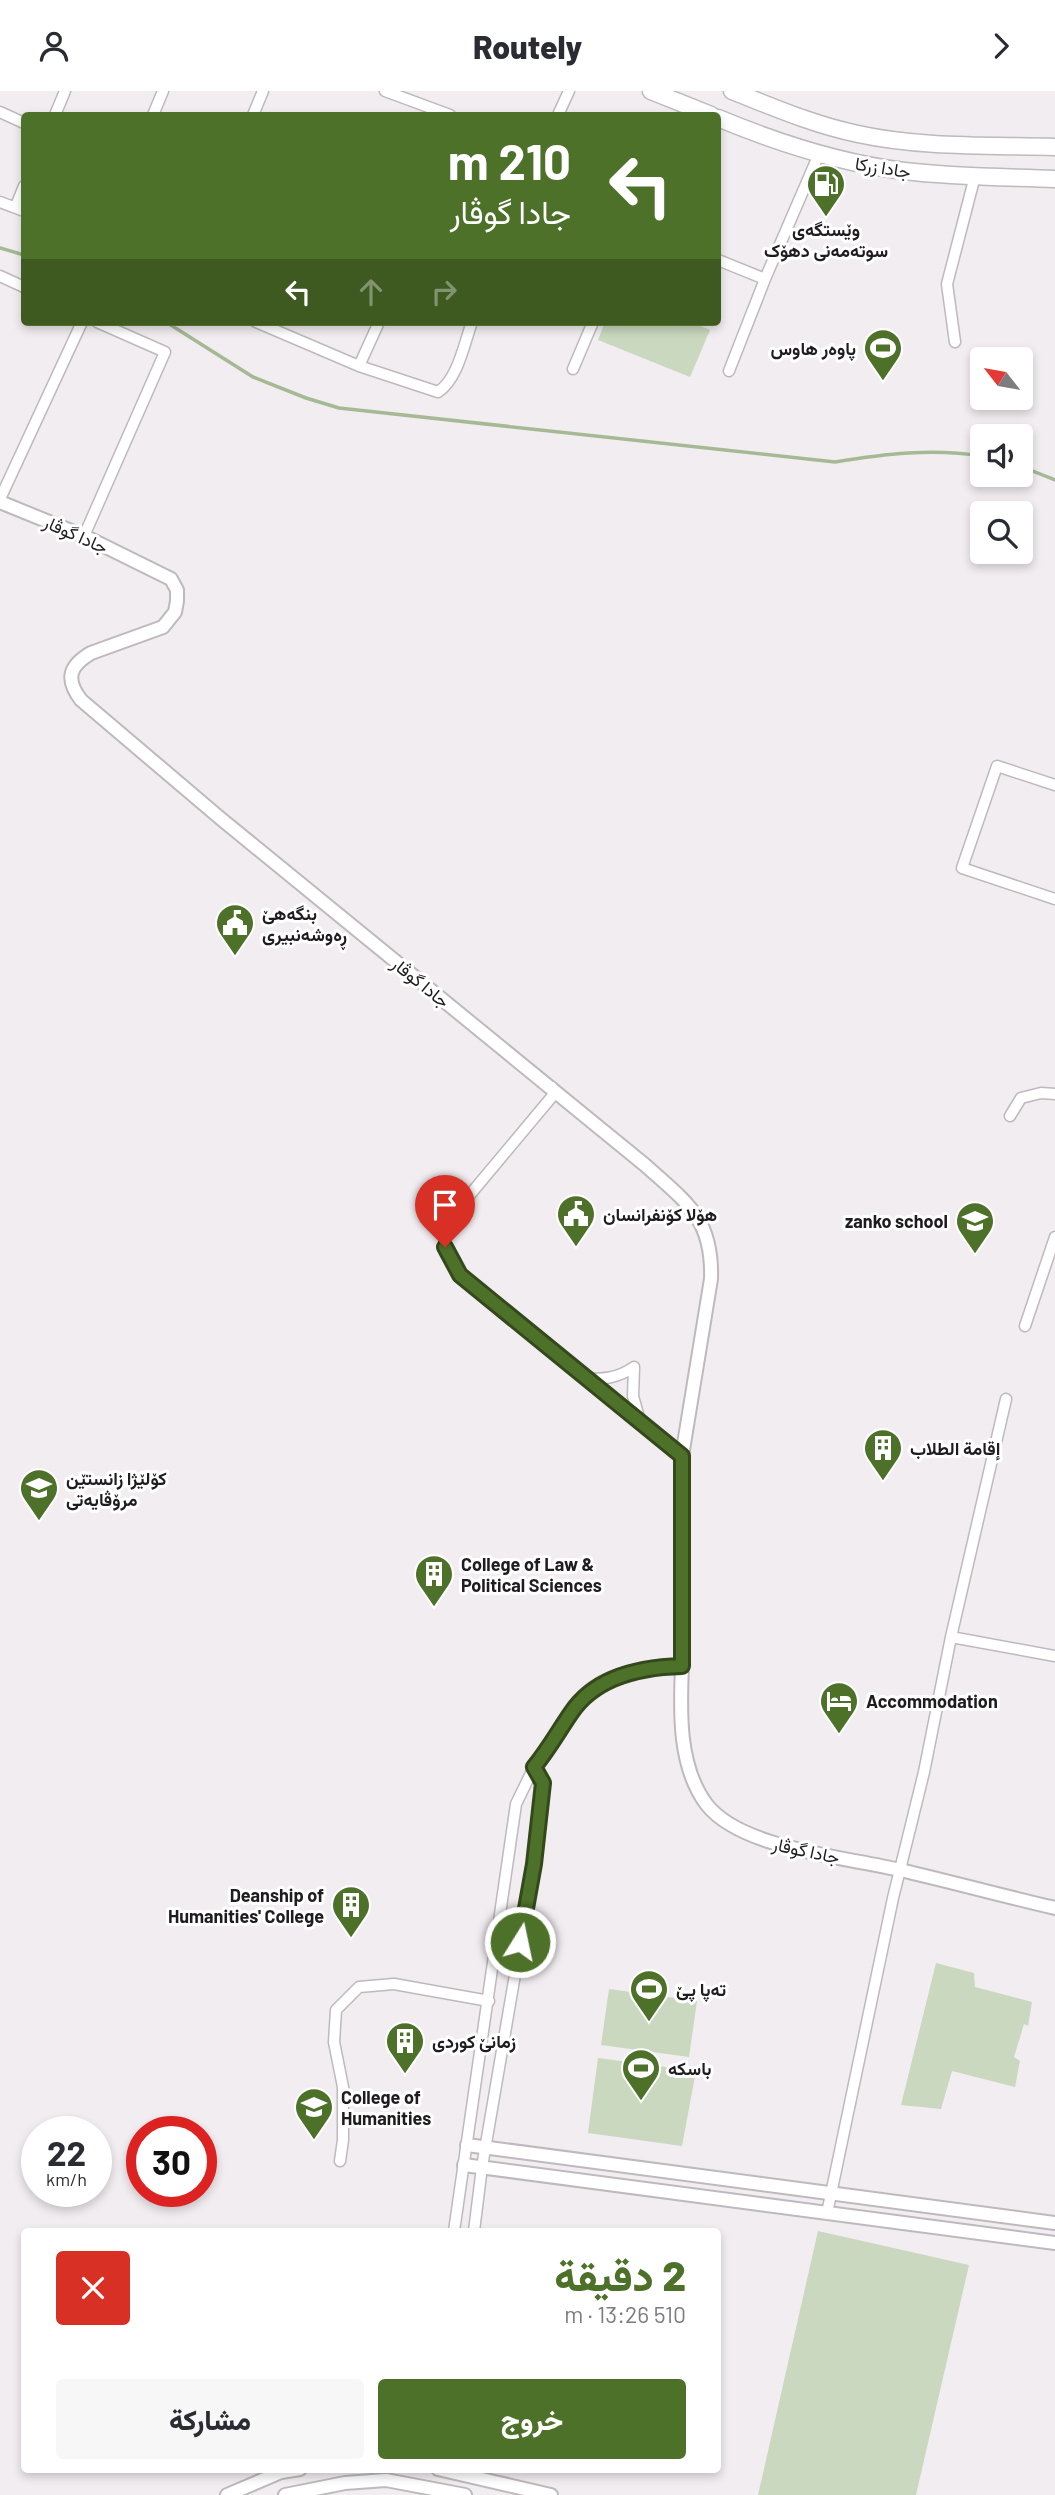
<!DOCTYPE html>
<html lang="ar">
<meta charset="utf-8">
<style>
:root{--surface:#fff;--page:#f7f7f7;--text:#2b2b33;--muted:#7c7c81;--accent:#4e712a}
body{margin:0;font-family:Barlow,Vazirmatn,sans-serif;background:var(--page);color:var(--text);direction:rtl;height:100vh;display:flex;flex-direction:column;font-size:26px;white-space:nowrap}
*{box-sizing:border-box;margin:0}
p{font-size:23px;color:var(--muted)}
.icon{flex:none;width:38px;height:38px;fill:none;stroke:currentColor;stroke-width:2;stroke-linecap:round;stroke-linejoin:round}
.map{position:relative;flex:1;overflow:hidden;direction:ltr}
.sheet{position:absolute;left:21px;top:2137px;width:700px;height:245px;display:flex;flex-direction:column;background:var(--surface);border-radius:7px;box-shadow:0 4px 10px #0003;direction:rtl}
.sheet>*{flex:none}
.top-card{position:absolute;left:21px;top:21px;width:700px;height:214px;border-radius:7px;box-shadow:0 4px 10px #0003;direction:rtl;background:#4e712a;color:#fff;overflow:hidden}
.needle{width:46px;rotate:301deg}
.tools{position:absolute;left:970px;top:256px;display:grid;gap:14px}
.tools a{display:grid;place-items:center;width:63px;height:63px;border-radius:7px;background:var(--surface);box-shadow:0 4px 10px #0003;font-size:35px}
.speed{position:absolute;left:21px;top:2025px;display:flex;gap:14px;font-size:35px;font-weight:700;text-align:center}
.speed>*{display:grid;place-content:center;width:91px;height:91px;border-radius:50%;background:var(--surface);box-shadow:0 4px 10px #0003;line-height:1}
.speed small{font-size:18px;font-weight:400}
.speed .limit{border:10px solid #d22;background:#fff;color:#111}
.pin{position:absolute;display:grid;place-items:center;width:60px;height:60px;color:#fff;margin:-72px -30px;border-radius:50% 50% 50% 0;rotate:-45deg;box-shadow:0 0 7px #0007}
.pin .icon{rotate:45deg}
.me{position:absolute;width:77px;margin:-38px;rotate:10deg;stroke-linejoin:round;filter:drop-shadow(0 0 5px #0008)}
.turn{display:flex;align-items:center;gap:24px;height:147px;padding:0 35px;font-size:32px}
.turn .icon{width:91px;height:91px;stroke-width:2.5}
.turn b{display:block;font-size:49px;line-height:60px}
.lanes{display:flex;align-items:center;height:66px;padding:0 35px;background:#0003;justify-content:center;gap:35px;direction:ltr}
.lanes .off{opacity:.35}
.round{display:grid;place-items:center;flex:none;width:74px;height:74px;border-radius:7px;background:var(--page)}
.summary{display:flex;align-items:center;justify-content:space-between;height:119px;padding:0 35px}
h1{font-size:42px;font-weight:800;line-height:52px;color:var(--accent)}
.cta{display:flex;gap:14px;margin-top:auto;padding:14px 35px}
.cta a{flex:1;height:80px;border-radius:7px;background:var(--accent);color:#fff;font-size:28px;font-weight:800;line-height:80px;text-align:center}
.cta a+a{background:var(--page);color:var(--text)}
header{display:flex;justify-content:space-between;align-items:center;height:91px;padding:0 35px;background:var(--surface);font-size:32px;font-weight:800}
.map>svg:first-child{display:block}
.green{fill:#c9d8bf}
.lines{fill:none;stroke-linecap:round;stroke-linejoin:round}
.stream{stroke:#a5b995;stroke-width:3.5}
.minor-casing{stroke:#beb9bd;stroke-width:13}
.tertiary-casing{stroke:#beb9bd;stroke-width:16}
.primary-casing{stroke:#beb9bd;stroke-width:19}
.minor{stroke:#fff;stroke-width:10}
.tertiary{stroke:#fff;stroke-width:12}
.primary{stroke:#fff;stroke-width:16}
.route-casing{stroke:#33491b;stroke-width:18}
.route{stroke:#4e712a;stroke-width:12}
.labels{text-anchor:middle;dominant-baseline:central;stroke-width:6;stroke-linejoin:round;paint-order:stroke}
.street-label{font-size:18px;fill:#1e1c1e;stroke:#fff}
.poi-label{font-size:18px;font-weight:bold;fill:#1e1c1e;stroke:#fff;text-anchor:start}
</style>
<header><svg class="icon" aria-label="forward" viewBox="0 0 24 24"><path d="M9 5l7 7-7 7"/></svg>Routely<svg class="icon" aria-label="person" viewBox="0 0 24 24"><circle cx="12" cy="8" r="4"/><path d="M4 21q1-7 8-7t8 7"/></svg></header>
<div class="map">
<svg width="1055" height="2404" viewBox="0 0 1055 2404">
<rect width="100%" height="100%" fill="#f2edf1"/>
<!-- green -->
<path class="green" d="M605,231H691L710,239L690,286L598,249Z
M936,1872L974,1882L975,1896L1032,1911L1028,1935L1024,1933L1014,1966L1020,1970L1015,1996L952,1980L941,2018L901,2014Z
M609,1898L697,1910L689,1966L601,1954Z
M598,1967L696,1980L682,2055L588,2042Z
M818,2140L969,2174L916,2404H758Z"/>
<g class="lines">
<!-- stream -->
<path class="stream" d="M0,157L24,164
M166,231L253,286L306,307L339,317L835,371C884,363 932,357 982,365
M1020,375L1055,389"/>
<defs>
<path id="minor" d="M385,0L450,24
M0,21L24,32
M55,24L65,0
M153,24L163,0
M253,24L263,0
M558,24L569,0
M0,111L24,120
M16,115L24,95
M718,169L765,188
M0,185L24,196
M256,231L359,275L379,231
M955,251L947,193L975,85
M359,275L438,301C458,288 464,253 472,231
M573,278L593,231
M729,280L765,188L819,63
M0,408L82,231
M84,445L165,261L97,231
M1055,694L997,675L962,777L1055,808
M552,996L555,1002L468,1106L447,1126L445,1156L460,1184L682,1365
M1010,1025L1021,1007L1041,1002L1055,1003
M1025,1235L1055,1146
M584,1287C603,1289 618,1287 634,1276L633,1305L640,1330
M951,1546L1055,1565
M340,2070L343,2049V1996L334,1951L336,1919L359,1896L394,1893L489,1910
M827,2122L893,1807L924,1681L951,1546L1006,1308
M454,2140L516,1713L534,1676
M474,2140L482,2076L534,1773L543,1692L534,1676"/>
<path id="tertiary" d="M0,411L86,446L171,488L177,499V510L175,521L163,536L91,562C69,575 65,588 81,609L220,727L645,1074C686,1111 713,1127 711,1188L682,1365V1575C651,1576 607,1582 584,1605C564,1626 552,1654 534,1676
M682,1575C680,1620 678,1676 707,1714C742,1758 846,1766 900,1779C952,1791 1003,1805 1055,1817
M467,2054L1055,2132
M464,2074L1055,2152
M438,2378L551,2404
M227,2404L281,2381L300,2378
M285,2404L345,2392L386,2389L465,2404"/>
<path id="primary" d="M651,0L711,24
M732,0C773,16 814,34 858,43C922,57 990,54 1055,56
M718,27C778,52 839,72 904,80C954,86 1005,86 1055,88"/>
</defs>
<!-- minor casing -->
<use href="#minor" class="minor-casing"/>
<!-- tertiary casing -->
<use href="#tertiary" class="tertiary-casing"/>
<!-- primary casing -->
<use href="#primary" class="primary-casing"/>
<!-- minor -->
<use href="#minor" class="minor"/>
<!-- tertiary -->
<use href="#tertiary" class="tertiary"/>
<!-- primary -->
<use href="#primary" class="primary"/>
</g>
<g class="lines">
<defs>
<path id="route" d="M445,1156L460,1184L682,1365V1575C641,1576 595,1586 571,1622C558,1641 548,1659 534,1676L543,1692L534,1773L520,1851"/>
</defs>
<!-- route casing -->
<use href="#route" class="route-casing"/>
<!-- route -->
<use href="#route" class="route"/>
</g>
<!-- icons -->
<defs>
<symbol id="fuel-pin" viewBox="-11 -11 22 30"><path d="M0 17L-7.5 6A9.5 9.5 0 1 1 7.5 6Z" fill="#4e712a" stroke="#fff"/><path d="M-5.5-6h7V0h2V4h1.3V-2.5L3-4.5l.8-.8L6-3V5H2.5V1h-1V6h-7ZM-4.2-4.7v3.2H.2V-4.7Z" fill="#fff"/></symbol>
<symbol id="stadium-pin" viewBox="-11 -11 22 30"><path d="M0 17L-7.5 6A9.5 9.5 0 1 1 7.5 6Z" fill="#4e712a" stroke="#fff"/><path d="M0-5a6.5 5 0 1 0 0 10a6.5 5 0 1 0 0-10ZM-3.5-1.8h7v3.6h-7Z" fill="#fff"/></symbol>
<symbol id="civic-pin" viewBox="-11 -11 22 30"><path d="M0 17L-7.5 6A9.5 9.5 0 1 1 7.5 6Z" fill="#4e712a" stroke="#fff"/><path d="M-.6-6.5H3V-4.5H.6V-3L4-1V1h2V6H-6V1h2V-1L-.6-3ZM-1.2 2.5V6h2.4V2.5Z" fill="#fff"/></symbol>
<symbol id="school-pin" viewBox="-11 -11 22 30"><path d="M0 17L-7.5 6A9.5 9.5 0 1 1 7.5 6Z" fill="#4e712a" stroke="#fff"/><path d="M0-5L7-2L0 1L-7-2ZM-4 1L0 2.5L4 1V4Q0 6-4 4Z" fill="#fff"/></symbol>
<symbol id="building-pin" viewBox="-11 -11 22 30"><path d="M0 17L-7.5 6A9.5 9.5 0 1 1 7.5 6Z" fill="#4e712a" stroke="#fff"/><path d="M-4-6H4V6H1V3H-1V6H-4ZM-2.5-4.3h1.7v1.8h-1.7ZM.8-4.3h1.7v1.8H.8ZM-2.5-1h1.7V.8h-1.7ZM.8-1h1.7V.8H.8Z" fill="#fff"/></symbol>
<symbol id="university-pin" viewBox="-11 -11 22 30"><path d="M0 17L-7.5 6A9.5 9.5 0 1 1 7.5 6Z" fill="#4e712a" stroke="#fff"/><path d="M0-5L7-2L0 1L-7-2ZM-4 1L0 2.5L4 1V4Q0 6-4 4Z" fill="#fff"/></symbol>
<symbol id="hotel-pin" viewBox="-11 -11 22 30"><path d="M0 17L-7.5 6A9.5 9.5 0 1 1 7.5 6Z" fill="#4e712a" stroke="#fff"/><path d="M-6-4.5h1.5V1H6V5H4.5V3h-9V5H-6ZM-4 0a1.8 1.8 0 1 1 3.6 0ZM.5 0V-2.5h3Q6-2.5 6 0Z" fill="#fff"/></symbol>
</defs>
<g fill-rule="evenodd">
<use href="#fuel-pin" x="804" y="71" width="44" height="60"/>
<use href="#stadium-pin" x="861" y="235" width="44" height="60"/>
<use href="#civic-pin" x="213" y="810" width="44" height="60"/>
<use href="#civic-pin" x="554" y="1101" width="44" height="60"/>
<use href="#school-pin" x="953" y="1108" width="44" height="60"/>
<use href="#building-pin" x="861" y="1335" width="44" height="60"/>
<use href="#university-pin" x="17" y="1375" width="44" height="60"/>
<use href="#building-pin" x="412" y="1461" width="44" height="60"/>
<use href="#hotel-pin" x="817" y="1588" width="44" height="60"/>
<use href="#building-pin" x="329" y="1792" width="44" height="60"/>
<use href="#stadium-pin" x="627" y="1876" width="44" height="60"/>
<use href="#building-pin" x="383" y="1928" width="44" height="60"/>
<use href="#stadium-pin" x="619" y="1955" width="44" height="60"/>
<use href="#university-pin" x="292" y="1994" width="44" height="60"/>
</g>
<g class="labels">
<!-- street labels -->
<g class="street-label">
<text transform="translate(883 76) rotate(9)">جادا زرکا</text>
<text transform="translate(76 443) rotate(24)">جادا گوڤار</text>
<text transform="translate(421 891) rotate(39)">جادا گوڤار</text>
<text transform="translate(806 1759) rotate(12)">جادا گوڤار</text>
</g>
<!-- poi labels -->
<g class="poi-label">
<text x="826" y="138" text-anchor="middle">وێستگەی<tspan x="826" dy="21">سوتەمەنی دهۆک</tspan></text>
<text x="856" y="257" text-anchor="end">پاوەر هاوس</text>
<text x="262" y="822">بنگه‌هێ<tspan x="262" dy="21">ڕه‌وشه‌نبیرى</tspan></text>
<text x="603" y="1123">هۆلا كۆنفرانسان</text>
<text x="948" y="1130" text-anchor="end">zanko school</text>
<text x="910" y="1357">إقامة الطلاب</text>
<text x="66" y="1387">كۆلێژا زانستێن<tspan x="66" dy="21">مرۆڤایەتی</tspan></text>
<text x="461" y="1473">College of Law &amp;<tspan x="461" dy="21">Political Sciences</tspan></text>
<text x="866" y="1610">Accommodation</text>
<text x="324" y="1804" text-anchor="end">Deanship of<tspan x="324" dy="21">Humanities' College</tspan></text>
<text x="676" y="1898">تەپا پێ</text>
<text x="432" y="1950">زمانێ کوردی</text>
<text x="668" y="1977">باسکە</text>
<text x="341" y="2006">College of<tspan x="341" dy="21">Humanities</tspan></text>
</g>
</g>
</svg>
<div class="tools">
<a><svg class="needle" viewBox="-14 -14 28 28"><path d="M0-13l5 13h-10z" fill="#e53935"/><path d="M0 13l5-13h-10z" fill="#7c7c81"/></svg></a>
<a><svg class="icon" aria-label="sound" viewBox="0 0 24 24"><path d="M4 9h4l5-4v14l-5-4H4zM17 9q2 3 0 6"/></svg></a>
<a><svg class="icon" aria-label="search" viewBox="0 0 24 24"><circle cx="10" cy="10" r="6"/><path d="M15 15l6 6"/></svg></a>
</div>
<div class="speed"><div>22<small>km/h</small></div><div class="limit">30</div></div>
<div class="pin" style="left:445px;top:1156px;background:#d93025"><svg class="icon" aria-label="arrive" viewBox="0 0 24 24"><path d="M6 21V4h12l-3 4 3 4H6"/></svg></div>
<svg class="me" style="left:520px;top:1851px" viewBox="-20 -20 40 40"><circle r="17" fill="#4e712a" stroke="#fff" stroke-width="3"/><path d="M0-11L8 9 0 5-8 9z" fill="#fff"/></svg>
<div class="top-card">
<div class="turn"><svg class="icon" aria-label="left" viewBox="0 0 24 24"><path d="M17 20v-9H6M10 6l-5 5 5 5"/></svg><div><b>210 m</b>جادا گوڤار</div></div>
<div class="lanes"><svg class="icon" aria-label="left" viewBox="0 0 24 24"><path d="M17 20v-9H6M10 6l-5 5 5 5"/></svg><svg class="icon off" aria-label="ahead" viewBox="0 0 24 24"><path d="M12 20V5M6 11l6-6 6 6"/></svg><svg class="icon off" aria-label="right" viewBox="0 0 24 24"><path d="M7 20v-9h11M14 6l5 5-5 5"/></svg></div>
</div>
<section class="sheet">
<div class="summary"><div><h1>2 دقيقة</h1><p>510 m · 13:26</p></div><a class="round" style="background:#d93025;color:#fff"><svg class="icon" aria-label="close" viewBox="0 0 24 24"><path d="M6 6l12 12M18 6L6 18"/></svg></a></div>
<div class="cta"><a>خروج</a><a>مشاركة</a></div>
</section>
</div>
